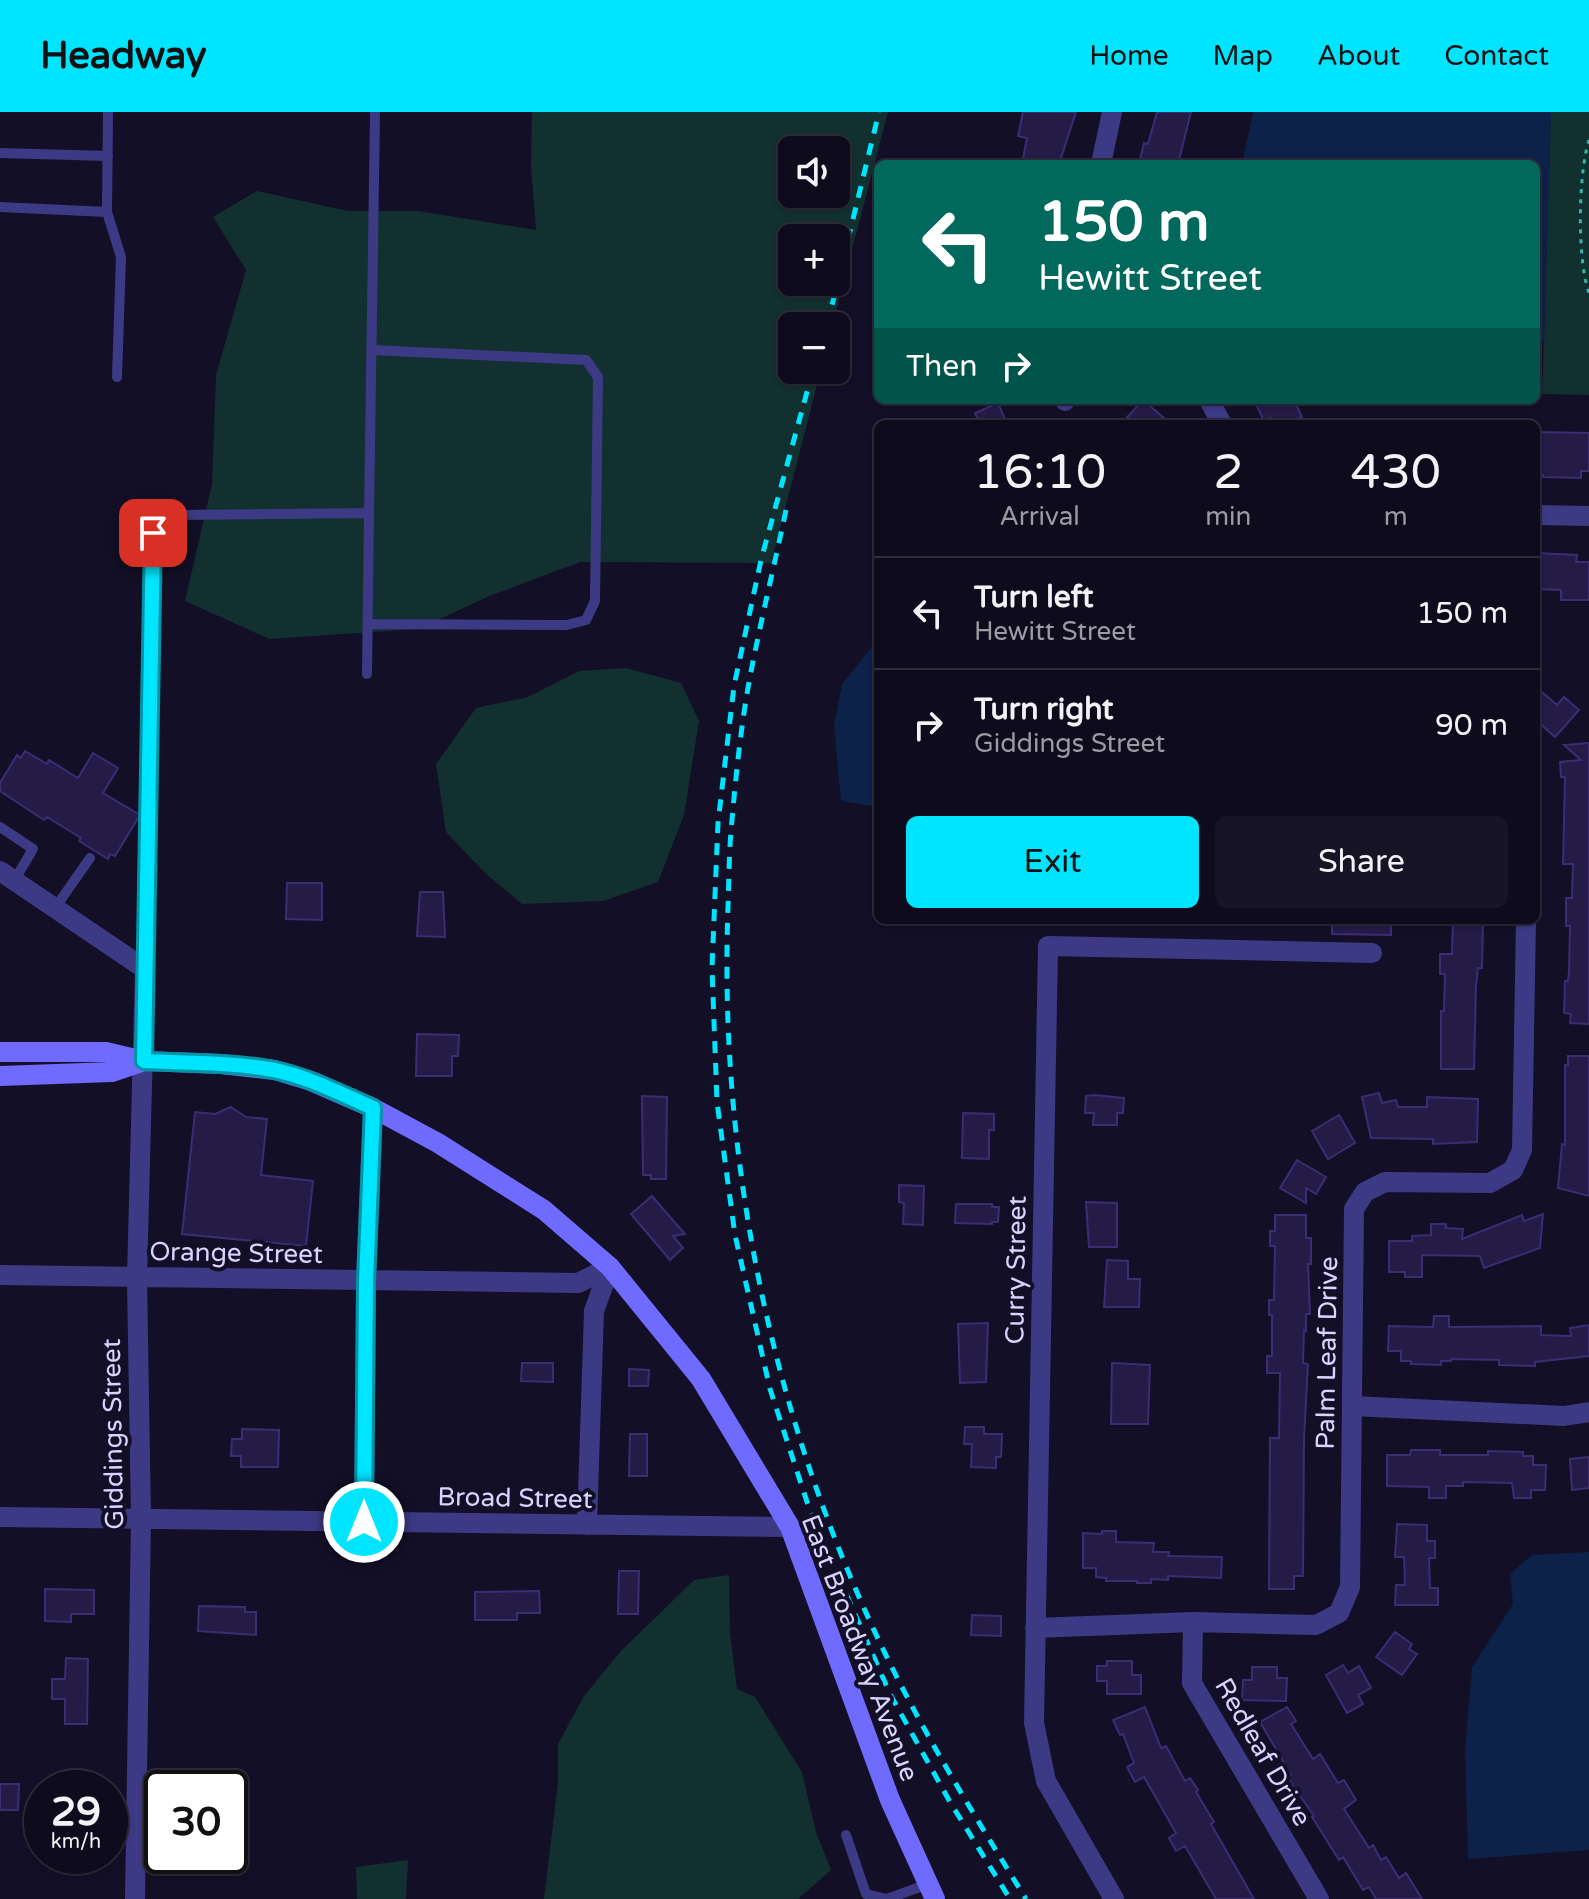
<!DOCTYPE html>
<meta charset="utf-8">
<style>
:root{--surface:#0e0b1c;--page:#171425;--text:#f1f3f6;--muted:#9b9ba3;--line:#2e2b3b;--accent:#00e5ff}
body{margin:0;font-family:"Varela Round",sans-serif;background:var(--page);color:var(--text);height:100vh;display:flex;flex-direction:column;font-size:30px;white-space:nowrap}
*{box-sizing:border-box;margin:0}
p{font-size:26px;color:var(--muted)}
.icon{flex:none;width:44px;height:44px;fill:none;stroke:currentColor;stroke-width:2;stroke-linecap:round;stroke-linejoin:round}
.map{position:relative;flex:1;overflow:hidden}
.side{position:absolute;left:874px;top:308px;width:666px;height:504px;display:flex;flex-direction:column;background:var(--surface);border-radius:12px;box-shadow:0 2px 6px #0004,0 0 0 2px var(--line)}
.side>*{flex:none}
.top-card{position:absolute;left:874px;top:48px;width:666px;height:244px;border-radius:12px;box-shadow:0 2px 6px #0004,0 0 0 2px var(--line);background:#00695c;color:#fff;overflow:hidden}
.controls{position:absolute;left:778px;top:24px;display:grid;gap:16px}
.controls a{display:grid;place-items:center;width:72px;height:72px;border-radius:12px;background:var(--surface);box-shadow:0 2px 6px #0004,0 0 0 2px var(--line);font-size:40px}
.speed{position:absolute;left:24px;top:1658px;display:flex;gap:16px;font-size:40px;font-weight:700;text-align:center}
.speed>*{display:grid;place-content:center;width:104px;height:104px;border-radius:50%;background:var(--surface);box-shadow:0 2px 6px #0004,0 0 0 2px var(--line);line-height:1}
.speed small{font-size:20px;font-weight:400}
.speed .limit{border:4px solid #111;border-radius:12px;background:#fff;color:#111}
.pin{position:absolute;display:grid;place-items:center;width:68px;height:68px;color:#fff;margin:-34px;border-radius:16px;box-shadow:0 4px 12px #0006}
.me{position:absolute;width:88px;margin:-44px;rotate:0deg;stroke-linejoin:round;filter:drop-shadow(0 0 6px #0008)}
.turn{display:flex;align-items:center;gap:28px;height:168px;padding:0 32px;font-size:36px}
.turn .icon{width:104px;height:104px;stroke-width:2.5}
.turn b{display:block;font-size:56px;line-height:68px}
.then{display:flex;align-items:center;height:76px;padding:0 32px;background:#0003;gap:16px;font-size:30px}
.eta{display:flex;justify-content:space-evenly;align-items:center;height:136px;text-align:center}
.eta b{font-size:48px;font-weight:600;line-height:56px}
.action{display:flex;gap:16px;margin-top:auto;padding:16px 32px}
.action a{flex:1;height:92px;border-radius:12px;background:var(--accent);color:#111;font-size:32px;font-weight:600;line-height:92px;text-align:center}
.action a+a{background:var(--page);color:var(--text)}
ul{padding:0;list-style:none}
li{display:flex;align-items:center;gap:24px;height:112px;padding:0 32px;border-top:2px solid var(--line)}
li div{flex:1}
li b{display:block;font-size:30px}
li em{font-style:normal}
header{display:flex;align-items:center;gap:48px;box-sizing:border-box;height:112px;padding:0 40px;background:var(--accent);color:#111}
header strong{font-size:38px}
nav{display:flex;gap:44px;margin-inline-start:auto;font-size:28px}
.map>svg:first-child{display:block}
.green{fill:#12302f;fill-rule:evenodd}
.water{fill:#0c2248}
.building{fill:#241b47;stroke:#3b2d73;stroke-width:2}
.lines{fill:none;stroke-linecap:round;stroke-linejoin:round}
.path{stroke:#2fb8b0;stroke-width:3;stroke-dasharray:4 6;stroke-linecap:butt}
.service{stroke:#3d3a85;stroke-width:10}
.minor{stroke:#3d3a85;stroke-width:20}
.secondary{stroke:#6f6bff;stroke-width:20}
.rail{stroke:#00e5ff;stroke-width:5;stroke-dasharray:12 10;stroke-linecap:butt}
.route-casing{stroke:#0095a6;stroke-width:20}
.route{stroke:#00e5ff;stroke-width:14}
.labels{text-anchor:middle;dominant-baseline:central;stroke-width:8;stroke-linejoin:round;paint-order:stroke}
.street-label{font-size:26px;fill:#d9d4ff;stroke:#130f26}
</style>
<header>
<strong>Headway</strong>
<nav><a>Home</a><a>Map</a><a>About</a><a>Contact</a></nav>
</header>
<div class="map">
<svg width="1589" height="1787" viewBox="0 0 1589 1787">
<rect width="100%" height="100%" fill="#130f26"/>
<!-- green -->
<path class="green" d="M532,0H888L832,214H792V258H821L771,451L580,450L492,483L418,517L269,527L185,489L212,372L216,263L246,158L213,105L257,79L348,99H418L536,118L531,54ZM792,38H836V82H792ZM792,126H836V170H792Z
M1551,0H1589V283L1542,282Z
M626,556L681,571L699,609L684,703L658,770L603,789L522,792L486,762L446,720L436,652L476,596L528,585L579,559Z
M729,1463L730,1521L737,1577L755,1585L802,1660L816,1720L831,1758L798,1787H544L558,1670V1632L584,1584L621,1539L694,1468Z
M408,1748L406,1787H357L356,1755Z"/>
<!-- water -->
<path class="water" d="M1253,0H1551L1544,230L1536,231V52H1242Z
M878,523V695L841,689L834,614L842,572L875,531Z
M1589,1440V1738L1468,1747L1465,1638L1472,1555L1513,1492L1510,1462L1532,1443Z"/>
<!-- building -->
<path class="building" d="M1023,0H1076L1059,52H1022L1027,26L1018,24Z
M1157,0H1191L1178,52H1139L1144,31L1148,32Z
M1143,288L1171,312H1121Z
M1265,288H1294L1302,305L1288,312H1280L1277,307L1273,309L1271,306L1264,309L1256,292Z
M998,291L1007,312H980L975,301Z
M1540,320L1589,321V359H1581V366L1543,365V363H1536V329H1540Z
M1536,441L1577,443L1576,450H1589V488H1561V478L1536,477Z
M1536,575L1557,593L1564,585L1579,598L1555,625L1536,608Z
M1589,631V912L1570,911L1571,902L1564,901L1565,869H1568L1569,860L1570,814H1566V786H1572L1573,752H1563L1565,665H1561L1560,650L1581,648L1564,633Z
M25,639L47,652L49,648L78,666L93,641L118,656L103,681L140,703L115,744L110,742L108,747L79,729L81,726L47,705L44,708L0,679V671L17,643L21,646Z
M287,771H322V808L286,807Z
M420,780H443L445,825L417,824Z
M1332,808H1391V823L1332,822Z
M1453,808H1483L1482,856H1478L1476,874L1474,957H1441V899H1444L1445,862H1440V842H1452Z
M417,922L459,923L458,944H452V964H416Z
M1568,944H1589V1084L1558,1076L1562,1032L1565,1033V953H1568Z
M1379,981L1382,991L1396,988L1398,995H1427V985L1478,987L1477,1030L1433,1032V1027L1371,1026L1362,985Z
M1094,983L1124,986L1123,1001H1117V1013H1093L1094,1001H1085L1086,984Z
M642,984L667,985L666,1067H651V1063H643Z
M231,995L246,1005L267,1007L261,1063L313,1069L306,1134L182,1122L195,1000L215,1002Z
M963,1001L994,1002V1018H989V1047L962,1046Z
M1339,1003L1355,1031L1328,1047L1312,1019Z
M1297,1048L1326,1065L1316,1082L1306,1076V1091L1280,1076Z
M899,1073L924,1074L923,1113L903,1112L904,1091L899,1090Z
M652,1084L685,1122L673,1124L683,1136L670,1148L631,1102Z
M1086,1090L1117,1091V1135H1089Z
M956,1092H992V1095H999L998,1110H992V1112L955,1111Z
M1543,1102L1540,1136L1484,1156L1480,1144L1422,1143V1165H1405V1160H1389V1129H1412V1124L1431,1123V1112H1446V1116L1463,1117L1462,1127L1522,1103L1524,1109Z
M1275,1103H1306V1126H1311V1152H1308L1310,1202H1306V1219L1304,1218L1303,1251L1308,1252L1304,1326L1303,1464H1294V1477H1269L1270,1326H1279L1280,1261H1267V1244H1272V1203H1269V1188H1274L1275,1134H1270V1119H1275Z
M1107,1148L1128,1149V1167H1140L1139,1195H1104Z
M1434,1204H1449V1215L1541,1214V1223L1571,1224L1570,1216L1589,1213V1244L1535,1250V1254L1499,1253V1248L1451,1247V1249H1441V1253L1411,1252V1249H1401V1239H1388L1389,1214L1433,1215Z
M988,1211L986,1270L960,1271L958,1212Z
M522,1251H553V1270L521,1269Z
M1112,1251L1150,1253L1148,1312H1111Z
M629,1257L649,1258L648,1274H629Z
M965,1315H984V1322H1002L1001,1345H996V1356L971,1355L972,1332H964Z
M242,1317L279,1318L278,1355H241V1344H231L232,1327H242Z
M630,1322H647V1364H629Z
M1411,1338H1440V1343H1488V1339L1523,1340V1344H1533V1353H1546L1545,1378H1531V1386H1514L1512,1371L1463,1370V1374H1446V1386H1429V1375L1387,1374V1343H1410Z
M1589,1345V1376L1572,1378L1570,1347Z
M1397,1412L1427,1413V1429H1435V1446H1429L1430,1476H1438V1493H1395L1396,1473H1405L1404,1445H1395Z
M1102,1419H1116V1430L1154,1431L1153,1440H1169L1168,1444L1222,1445L1221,1466L1168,1464V1468L1151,1467V1471H1137V1469H1106V1466L1096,1465V1456H1083V1421L1102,1422Z
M619,1459H639L638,1502H618Z
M45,1477L94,1478V1502H71V1510L45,1509Z
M539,1479L540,1501H517V1508H475V1480Z
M199,1494L245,1495V1500H256V1523L198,1519Z
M972,1503L1001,1504V1524L971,1523Z
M1395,1520L1412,1532L1409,1537L1417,1542L1402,1563L1376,1545Z
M66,1546L88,1547L87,1612H65V1587H52V1567H65Z
M1107,1549H1132V1563H1141V1582H1107V1569H1097V1554H1107Z
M1343,1553L1348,1561L1359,1554L1371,1576L1358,1583L1363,1592L1347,1601L1326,1563Z
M1252,1555H1277V1566H1287L1286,1589L1242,1588L1243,1568H1252Z
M1145,1595L1161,1636L1166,1634L1185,1669L1190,1666L1198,1678L1196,1680L1214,1710L1211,1712L1254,1787H1216L1185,1734L1176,1739L1169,1726L1176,1721L1144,1665L1135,1670L1127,1655L1134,1651L1123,1622L1120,1623L1113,1608Z
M1287,1595L1296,1609L1291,1612L1313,1647L1320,1642L1338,1671L1344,1668L1356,1688L1344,1697L1369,1736L1373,1733L1381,1748L1386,1745L1399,1766L1406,1761L1422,1787H1376L1369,1775L1363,1778L1343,1745L1339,1748L1312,1705L1314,1704L1287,1665L1291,1663L1260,1610Z
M0,1672H19L18,1698H0Z"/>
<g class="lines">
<!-- path -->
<path class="path" d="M1589,28C1578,62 1577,148 1589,181"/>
<!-- service -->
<path class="service" d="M108,0L107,100L121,145L117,265
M0,41L108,44
M0,95L107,100
M369,401L375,0
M368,512L567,513L586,508L595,489L598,265L586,248L372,238
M0,715L33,737L14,769
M55,796L90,746
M145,855L153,421L163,408L175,403L369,401L367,562
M846,1723L866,1782L887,1787
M887,1787L928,1772"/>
<!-- minor -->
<path class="minor" d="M1101,52L1112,0
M1065,288V289
M1209,288L1222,312
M1536,403L1589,404
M0,759L145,857L137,1166L141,1407L135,1787
M0,1163L578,1171L610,1155
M1352,1294L1564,1304L1589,1300
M0,1405L790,1415
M364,1410L366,1170L373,996
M587,1413L594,1199L610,1155
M1193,1510L1192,1571L1319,1787
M1035,1516L1193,1510L1316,1513L1339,1501L1350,1475L1354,1097L1365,1080L1385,1070L1490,1071L1513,1058L1522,1038L1526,808
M1114,1787L1046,1669L1034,1611L1048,834L1372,841"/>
<!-- secondary -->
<path class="secondary" d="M0,940H106L144,949L221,952L275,958L311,969L373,996L438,1031L544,1098L610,1155L701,1267L790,1415L890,1688L935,1787
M0,964L112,960L144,949"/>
<!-- rail -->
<path class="rail" d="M827,214L879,0
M813,258L761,448L734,574L718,711L712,856L717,990L735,1123L770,1277L810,1399L890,1582L950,1690L1010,1787
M786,398C774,455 760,512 749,570C741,615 736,662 732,708C729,737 729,766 728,795C718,1065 779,1339 904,1579C941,1650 984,1719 1026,1787"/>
</g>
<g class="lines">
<defs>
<path id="route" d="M153,421L144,949C187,951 232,950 274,958C309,965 341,982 373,996L366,1170L364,1410"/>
</defs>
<!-- route casing -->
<use href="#route" class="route-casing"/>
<!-- route -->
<use href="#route" class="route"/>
</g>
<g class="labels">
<!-- street labels -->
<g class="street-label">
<text transform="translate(236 1141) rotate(1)">Orange Street</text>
<text transform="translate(1016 1158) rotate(-89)">Curry Street</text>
<text transform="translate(1327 1241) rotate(-89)">Palm Leaf Drive</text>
<text transform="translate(113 1322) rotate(-91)">Giddings Street</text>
<text transform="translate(515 1386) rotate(1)">Broad Street</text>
<text transform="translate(860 1536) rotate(69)">East Broadway Avenue</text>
<text transform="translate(1263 1640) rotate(60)">Redleaf Drive</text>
</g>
</g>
</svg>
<div class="controls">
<a><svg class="icon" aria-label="sound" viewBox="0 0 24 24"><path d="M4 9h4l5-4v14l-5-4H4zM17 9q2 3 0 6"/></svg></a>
<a>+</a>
<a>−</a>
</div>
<div class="speed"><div>29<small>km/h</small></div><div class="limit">30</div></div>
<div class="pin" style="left:153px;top:421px;background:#d93025"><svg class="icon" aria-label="arrive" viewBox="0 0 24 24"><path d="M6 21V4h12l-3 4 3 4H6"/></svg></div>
<svg class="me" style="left:364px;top:1410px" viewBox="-20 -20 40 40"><circle r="17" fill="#00e5ff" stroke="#fff" stroke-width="3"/><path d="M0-11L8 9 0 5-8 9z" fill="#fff"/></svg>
<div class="top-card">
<div class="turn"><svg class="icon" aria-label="left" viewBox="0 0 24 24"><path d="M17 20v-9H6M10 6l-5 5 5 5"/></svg><div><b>150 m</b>Hewitt Street</div></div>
<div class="then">Then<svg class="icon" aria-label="right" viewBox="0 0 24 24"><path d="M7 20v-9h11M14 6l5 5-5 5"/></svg></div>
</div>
<section class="side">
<div class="eta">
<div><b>16:10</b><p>Arrival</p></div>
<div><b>2</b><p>min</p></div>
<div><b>430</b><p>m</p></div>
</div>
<ul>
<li><svg class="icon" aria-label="left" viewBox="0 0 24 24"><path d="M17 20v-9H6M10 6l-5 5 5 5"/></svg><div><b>Turn left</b><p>Hewitt Street</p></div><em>150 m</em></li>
<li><svg class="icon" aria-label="right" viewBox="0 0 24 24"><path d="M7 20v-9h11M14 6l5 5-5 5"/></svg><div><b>Turn right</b><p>Giddings Street</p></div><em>90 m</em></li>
</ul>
<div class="action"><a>Exit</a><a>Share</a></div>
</section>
</div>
